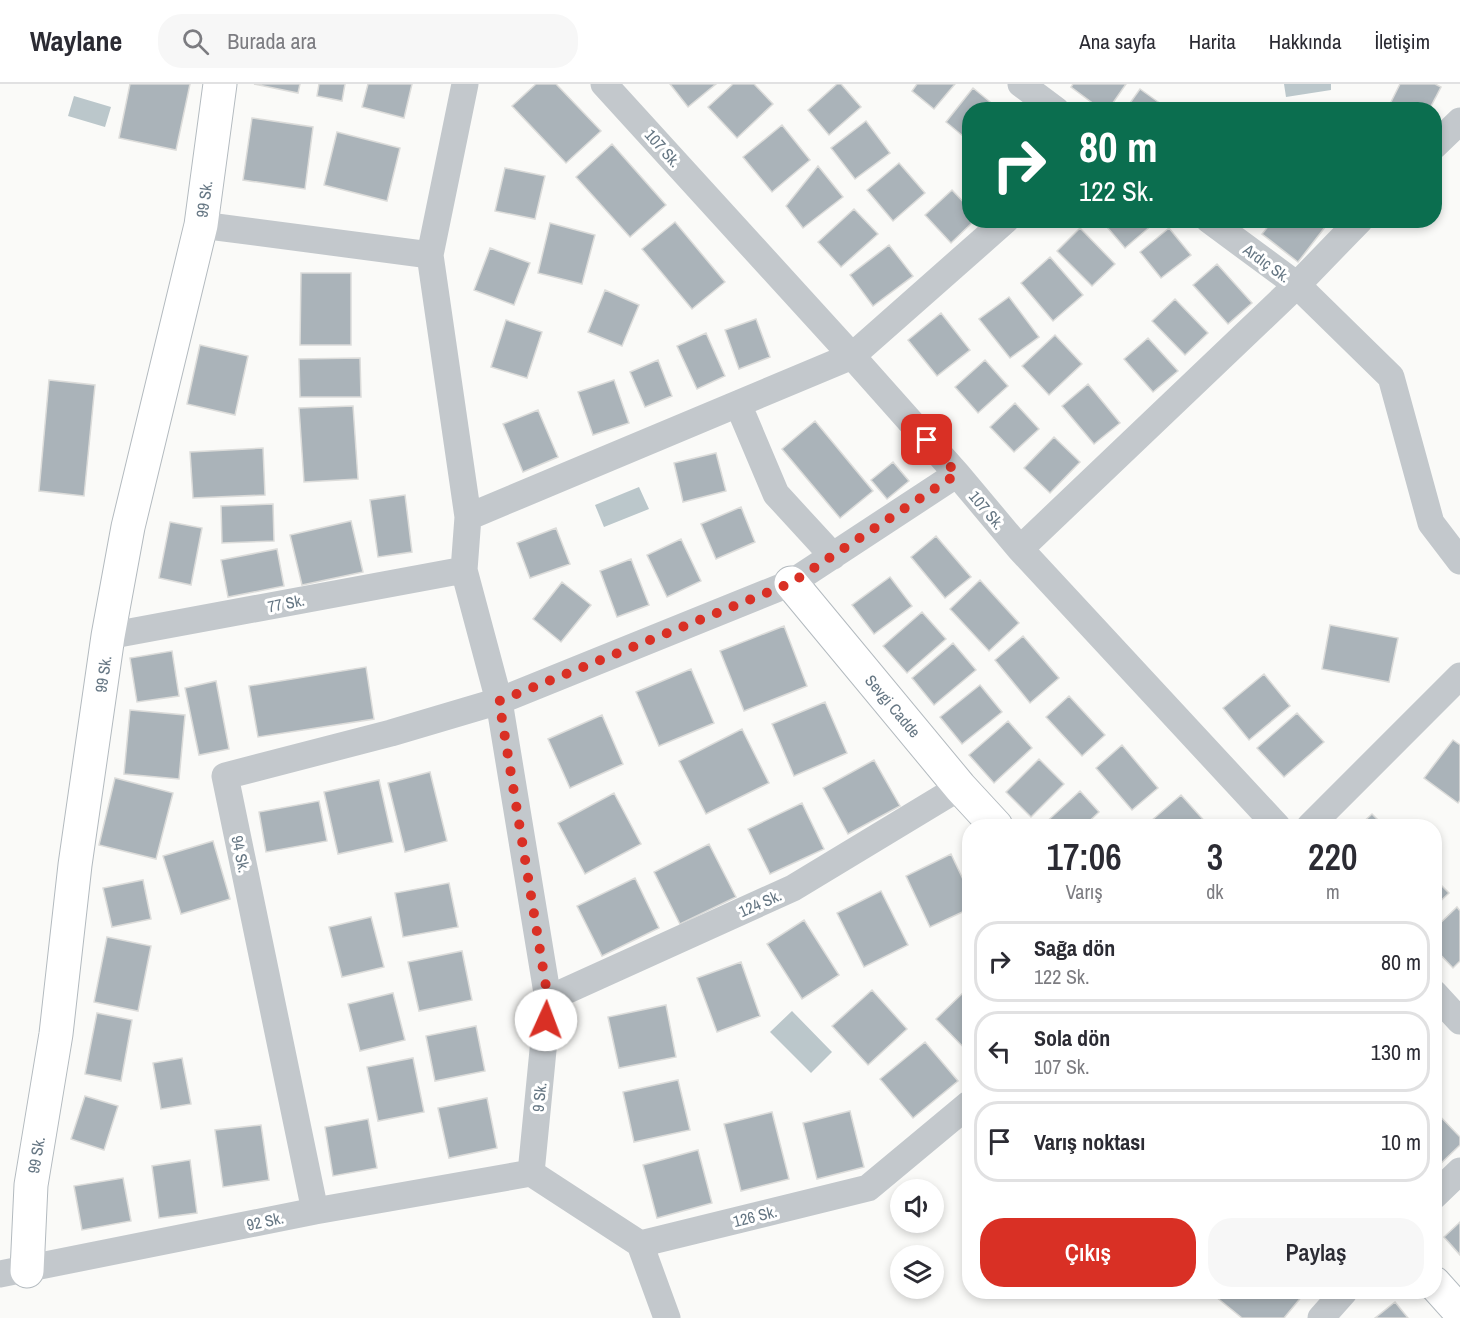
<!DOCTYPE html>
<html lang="tr">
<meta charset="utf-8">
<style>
:root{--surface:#fff;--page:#f7f7f7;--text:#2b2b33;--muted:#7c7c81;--line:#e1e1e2;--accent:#d93025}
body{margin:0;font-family:"Archivo Narrow",sans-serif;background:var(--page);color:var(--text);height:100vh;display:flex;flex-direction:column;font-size:22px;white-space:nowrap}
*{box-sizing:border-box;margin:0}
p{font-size:20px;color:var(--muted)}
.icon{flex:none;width:33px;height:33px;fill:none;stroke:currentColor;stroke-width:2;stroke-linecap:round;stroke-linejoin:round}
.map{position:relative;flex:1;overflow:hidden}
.drawer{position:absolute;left:962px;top:735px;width:480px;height:480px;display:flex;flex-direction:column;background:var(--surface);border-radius:24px;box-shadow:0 3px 9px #0003}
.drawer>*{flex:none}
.top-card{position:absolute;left:962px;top:18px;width:480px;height:126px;border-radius:24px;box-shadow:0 3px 9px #0003;background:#0b6e4f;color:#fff;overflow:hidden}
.buttons{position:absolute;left:890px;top:1095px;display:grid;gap:12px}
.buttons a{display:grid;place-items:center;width:54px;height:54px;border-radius:50%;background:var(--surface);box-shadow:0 3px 9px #0003;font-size:30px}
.pin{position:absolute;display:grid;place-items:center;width:51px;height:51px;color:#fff;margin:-26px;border-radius:12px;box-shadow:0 3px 9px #0006}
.me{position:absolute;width:66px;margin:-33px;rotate:2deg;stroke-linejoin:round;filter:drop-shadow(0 0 4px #0008)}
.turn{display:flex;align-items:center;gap:21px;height:126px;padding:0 18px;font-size:27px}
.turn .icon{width:78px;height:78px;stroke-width:2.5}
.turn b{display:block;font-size:42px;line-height:51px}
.eta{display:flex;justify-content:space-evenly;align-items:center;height:102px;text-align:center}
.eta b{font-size:36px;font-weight:600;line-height:42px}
.cta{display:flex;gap:12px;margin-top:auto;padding:12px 18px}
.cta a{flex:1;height:69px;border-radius:24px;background:var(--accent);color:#fff;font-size:24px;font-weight:600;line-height:69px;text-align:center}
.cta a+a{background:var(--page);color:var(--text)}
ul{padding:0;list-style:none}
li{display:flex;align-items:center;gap:18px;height:81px;margin:0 12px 9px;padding:0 6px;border:3px solid var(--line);border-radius:24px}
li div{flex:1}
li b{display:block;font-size:22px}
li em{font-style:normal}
header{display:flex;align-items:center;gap:36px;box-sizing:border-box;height:84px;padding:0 30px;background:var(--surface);border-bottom:2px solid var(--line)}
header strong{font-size:28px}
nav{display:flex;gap:33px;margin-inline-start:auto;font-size:21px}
.search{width:420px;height:54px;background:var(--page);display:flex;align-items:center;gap:15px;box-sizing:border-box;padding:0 21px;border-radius:24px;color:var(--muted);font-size:22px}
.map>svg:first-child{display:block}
.water{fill:#bbc7cb}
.building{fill:#aab3b9;stroke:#dcdcda;stroke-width:1.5}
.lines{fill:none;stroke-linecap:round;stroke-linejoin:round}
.secondary-casing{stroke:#b3babf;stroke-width:35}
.street{stroke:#c3c8cc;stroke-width:27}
.secondary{stroke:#fff;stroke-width:33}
.route{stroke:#d93025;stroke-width:10;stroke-dasharray:0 18}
.labels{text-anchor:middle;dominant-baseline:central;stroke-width:6;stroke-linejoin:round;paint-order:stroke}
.street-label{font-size:16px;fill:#657683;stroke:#fff}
</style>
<header>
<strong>Waylane</strong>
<div class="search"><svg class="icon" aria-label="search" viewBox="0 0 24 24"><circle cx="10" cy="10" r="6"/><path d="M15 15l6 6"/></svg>Burada ara</div>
<nav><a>Ana sayfa</a><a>Harita</a><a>Hakkında</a><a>İletişim</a></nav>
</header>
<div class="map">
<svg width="1460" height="1234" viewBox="0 0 1460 1234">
<rect width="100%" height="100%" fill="#fafaf8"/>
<!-- water -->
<path class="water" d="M1284,0H1331V6L1286,13Z
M74,12L111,23L105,43L68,32Z
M639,403L649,425L604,443L595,421Z
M792,927L832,968L811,989L770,948Z"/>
<!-- building -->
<path class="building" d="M130,0H190L176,66L119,54Z
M254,0H300L298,9Z
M319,0H345L342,17L317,12Z
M368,0H412L404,34L362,23Z
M536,0H556L601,47L566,79L512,22Z
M670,0H716L688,23Z
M733,0H754L773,20L737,54L708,23Z
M837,0H841L861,23L829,51L808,26Z
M917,0H955L934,25L912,7Z
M1073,0H1126L1108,26H1102L1071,3Z
M1400,0H1435L1441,3L1429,26H1387Z
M973,4L1000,26H969V57L946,38Z
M1140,5L1168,25L1167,26H1125Z
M252,34L313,43L305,105L243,96Z
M866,37L890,69L855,95L831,64Z
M782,41L810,76L772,108L743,73Z
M337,48L400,64L387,117L324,101Z
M612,60L666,121L630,153L576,93Z
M899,79L925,109L893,137L867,106Z
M818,82L843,113L803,144L786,122Z
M505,84L545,92L535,135L495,127Z
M952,106L969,124V136H975L951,159L925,131Z
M854,125L878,150L841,183L818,158Z
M1101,136H1148L1152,141L1125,164Z
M1273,136H1327L1329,138L1298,178L1262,150Z
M675,138L725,198L692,225L642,165Z
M550,139L595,151L582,200L538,189Z
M1080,144L1115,180L1092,202L1057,167Z
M1169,144L1191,171L1161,194L1140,168Z
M889,161L913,192L873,222L850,191Z
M490,164L530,179L514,221L474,206Z
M1050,173L1083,211L1053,237L1021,199Z
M1217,180L1252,219L1228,240L1193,201Z
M301,189H351V261H300Z
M605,206L639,221L622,262L588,248Z
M1009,213L1039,253L1010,274L979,235Z
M1175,215L1208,249L1185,271L1152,237Z
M941,229L970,266L937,292L908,256Z
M756,235L770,273L739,285L725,246Z
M506,236L542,248L527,294L491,283Z
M706,249L725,292L697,305L677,262Z
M1055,251L1082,280L1049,311L1022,282Z
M1148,254L1178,287L1153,308L1124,275Z
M200,261L248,272L235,331L187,320Z
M360,274L361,313H300L299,275Z
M658,276L672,312L645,323L630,288Z
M985,276L1008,302L978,329L955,303Z
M49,296L95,301L84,412L39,407Z
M614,296L629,339L593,351L578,308Z
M1088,300L1120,339L1094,360L1062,322Z
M1015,319L1039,345L1014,368L990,343Z
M353,322L358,395L304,398L299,324Z
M538,326L558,373L523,388L503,340Z
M815,337L873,407L840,434L782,365Z
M1054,353L1080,378L1050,409L1024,384Z
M263,364L265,411L193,414L190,368Z
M716,369L726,407L683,418L674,379Z
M893,378L909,397L887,415L871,396Z
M405,411L412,468L378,473L370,416Z
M273,420L274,457L222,459L221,422Z
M741,423L755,458L716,475L701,440Z
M351,437L363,488L302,501L290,451Z
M170,438L202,444L191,501L159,494Z
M556,444L570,480L530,494L517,459Z
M936,452L971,493L945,514L911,473Z
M681,455L701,497L667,513L647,471Z
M277,465L284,502L228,513L221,476Z
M631,475L649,521L617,533L600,487Z
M890,493L912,522L874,550L852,521Z
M980,496L1019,539L989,567L950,525Z
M562,498L591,521L561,558L533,535Z
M922,528L946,555L907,589L883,562Z
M1330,541L1398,554L1389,598L1322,585Z
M784,542L807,602L744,627L720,567Z
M1023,552L1059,594L1030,619L995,576Z
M953,559L976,586L934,621L912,594Z
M172,567L179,612L137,618L130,574Z
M366,583L374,635L258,653L249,602Z
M691,585L714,639L659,662L636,608Z
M1264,590L1290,622L1249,656L1223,624Z
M216,597L229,665L199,671L185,604Z
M980,601L1002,628L962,660L940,633Z
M1069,612L1105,651L1082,672L1046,633Z
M825,618L847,669L794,692L772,640Z
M130,626L185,631L179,695L124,690Z
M1297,629L1324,658L1284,693L1257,664Z
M602,631L623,680L570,704L548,655Z
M1008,637L1032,664L994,699L969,671Z
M742,645L769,699L706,730L679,677Z
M1453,656L1460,661V716L1458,719L1424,694Z
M1122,661L1158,704L1132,726L1096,684Z
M1039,675L1064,700L1031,733L1006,708Z
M874,676L900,722L848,750L823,704Z
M430,688L447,757L405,768L388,699Z
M115,694L173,709L156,775L99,761Z
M379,696L393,758L338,770L324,708Z
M1080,707L1099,728L1084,742H1042Z
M614,709L641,760L585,790L558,739Z
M1181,711L1209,742H1156L1151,737Z
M319,717L327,757L266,768L259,728Z
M802,719L824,765L770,790L748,745Z
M1372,730L1384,742H1359Z
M213,757L230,815L181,830L163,772Z
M709,760L736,813L680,840L654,788Z
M951,770L969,808V825L930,843L906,792Z
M635,794L659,844L602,872L577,822Z
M1434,794L1449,809L1434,823Z
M143,796L151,835L112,843L103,804Z
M449,799L458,843L403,853L395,809Z
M881,807L908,861L864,883L837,829Z
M1457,823L1460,827V877L1453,884L1434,864V845Z
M371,833L384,883L342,893L329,843Z
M804,836L839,891L802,915L767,860Z
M107,853L151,862L138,927L94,918Z
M462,867L472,916L419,927L408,878Z
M741,878L760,932L717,948L697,894Z
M969,903V969L936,935Z
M872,906L907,945L868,981L832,942Z
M393,909L405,956L360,967L348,920Z
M666,921L676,973L619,984L608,933Z
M97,929L132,936L121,997L85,990Z
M476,942L485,987L435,997L426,952Z
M925,958L958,997L913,1034L880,995Z
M182,974L191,1020L161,1025L153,979Z
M413,974L424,1028L378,1037L367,983Z
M678,996L690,1046L634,1058L623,1008Z
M85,1012L118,1022L104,1066L71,1055Z
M487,1014L497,1064L449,1074L438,1024Z
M1434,1026L1460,1053V1061L1434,1086Z
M850,1027L864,1083L817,1095L803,1039Z
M772,1028L789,1095L741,1107L724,1040Z
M368,1035L377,1084L333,1092L325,1043Z
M261,1041L269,1096L223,1103L215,1046Z
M698,1066L712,1119L657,1134L643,1081Z
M190,1076L197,1129L159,1134L152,1082Z
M123,1094L131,1137L82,1146L74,1102Z
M1460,1138V1171L1444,1153Z
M1210,1208H1300L1303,1211L1284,1234H1242Z
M1395,1218L1408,1234H1375Z"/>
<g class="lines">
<defs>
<path id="secondary" d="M791,499L960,703L996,742
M27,1187L31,1101L56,950L75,781L108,552L128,443L201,141L220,0
M1434,1199L1460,1228"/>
</defs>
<!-- secondary casing -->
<use href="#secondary" class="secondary-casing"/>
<!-- street -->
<path class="street" d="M465,0L430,171L468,433
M604,0L852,272L957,390L1020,465L1277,742
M1021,0L1056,26
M1434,62L1460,37
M1209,136L1297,201L1391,293L1431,439L1460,477
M201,141L430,171
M738,320L776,410L833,472
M1020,465L1297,201L1360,136
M108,552L464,486
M1310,742L1460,592
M1434,909L1460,937
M548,915L793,804L960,703
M531,1089L548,915L499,617L464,486L468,433L852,272L1006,136
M531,1089L640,1160L868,1104L969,1020
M1434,1112L1460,1087
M315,1127L225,692L391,649L499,617L791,499L957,390
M640,1160L667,1234
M0,1190L315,1127L531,1089
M1321,1234L1344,1208"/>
<!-- secondary -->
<use href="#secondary" class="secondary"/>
</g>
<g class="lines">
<!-- route -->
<path class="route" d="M546,936L548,915L499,617L791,499L957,390L927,356"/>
</g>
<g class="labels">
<!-- street labels -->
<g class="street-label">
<text transform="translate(663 64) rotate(48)">107 Sk.</text>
<text transform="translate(204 115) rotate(-82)">99 Sk.</text>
<text transform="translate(1267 179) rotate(36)">Ardıç Sk.</text>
<text transform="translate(987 426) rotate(50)">107 Sk.</text>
<text transform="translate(286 519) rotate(-11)">77 Sk.</text>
<text transform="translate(103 590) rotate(-82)">99 Sk.</text>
<text transform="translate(893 622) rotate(50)">Sevgi Cadde</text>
<text transform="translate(241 770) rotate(78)">94 Sk.</text>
<text transform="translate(760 819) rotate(-24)">124 Sk.</text>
<text transform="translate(539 1013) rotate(-84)">9 Sk.</text>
<text transform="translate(36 1071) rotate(-80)">99 Sk.</text>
<text transform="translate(755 1132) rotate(-14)">126 Sk.</text>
<text transform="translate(265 1137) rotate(-12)">92 Sk.</text>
</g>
</g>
</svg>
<div class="buttons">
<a><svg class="icon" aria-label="sound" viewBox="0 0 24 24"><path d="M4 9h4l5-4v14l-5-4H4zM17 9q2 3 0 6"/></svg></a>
<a><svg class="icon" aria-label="layers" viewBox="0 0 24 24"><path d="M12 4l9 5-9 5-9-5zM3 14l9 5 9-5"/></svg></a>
</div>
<div class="pin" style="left:927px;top:356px;background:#d93025"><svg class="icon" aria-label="arrive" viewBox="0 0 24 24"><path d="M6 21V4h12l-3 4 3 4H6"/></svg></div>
<svg class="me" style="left:546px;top:936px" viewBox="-20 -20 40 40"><circle r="19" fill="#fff"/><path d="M0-13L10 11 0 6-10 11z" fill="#d93025"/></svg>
<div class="top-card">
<div class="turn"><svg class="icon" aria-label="right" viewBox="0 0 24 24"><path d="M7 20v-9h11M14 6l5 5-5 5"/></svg><div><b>80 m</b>122 Sk.</div></div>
</div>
<section class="drawer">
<div class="eta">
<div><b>17:06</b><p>Varış</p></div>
<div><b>3</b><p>dk</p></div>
<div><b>220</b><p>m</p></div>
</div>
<ul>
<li><svg class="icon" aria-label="right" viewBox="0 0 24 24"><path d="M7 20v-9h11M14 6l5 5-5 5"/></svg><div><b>Sağa dön</b><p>122 Sk.</p></div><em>80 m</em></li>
<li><svg class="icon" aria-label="left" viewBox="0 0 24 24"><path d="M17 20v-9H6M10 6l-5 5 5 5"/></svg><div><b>Sola dön</b><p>107 Sk.</p></div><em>130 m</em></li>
<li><svg class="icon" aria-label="arrive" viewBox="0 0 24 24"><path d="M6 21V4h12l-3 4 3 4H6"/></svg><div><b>Varış noktası</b></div><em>10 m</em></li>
</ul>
<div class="cta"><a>Çıkış</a><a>Paylaş</a></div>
</section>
</div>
